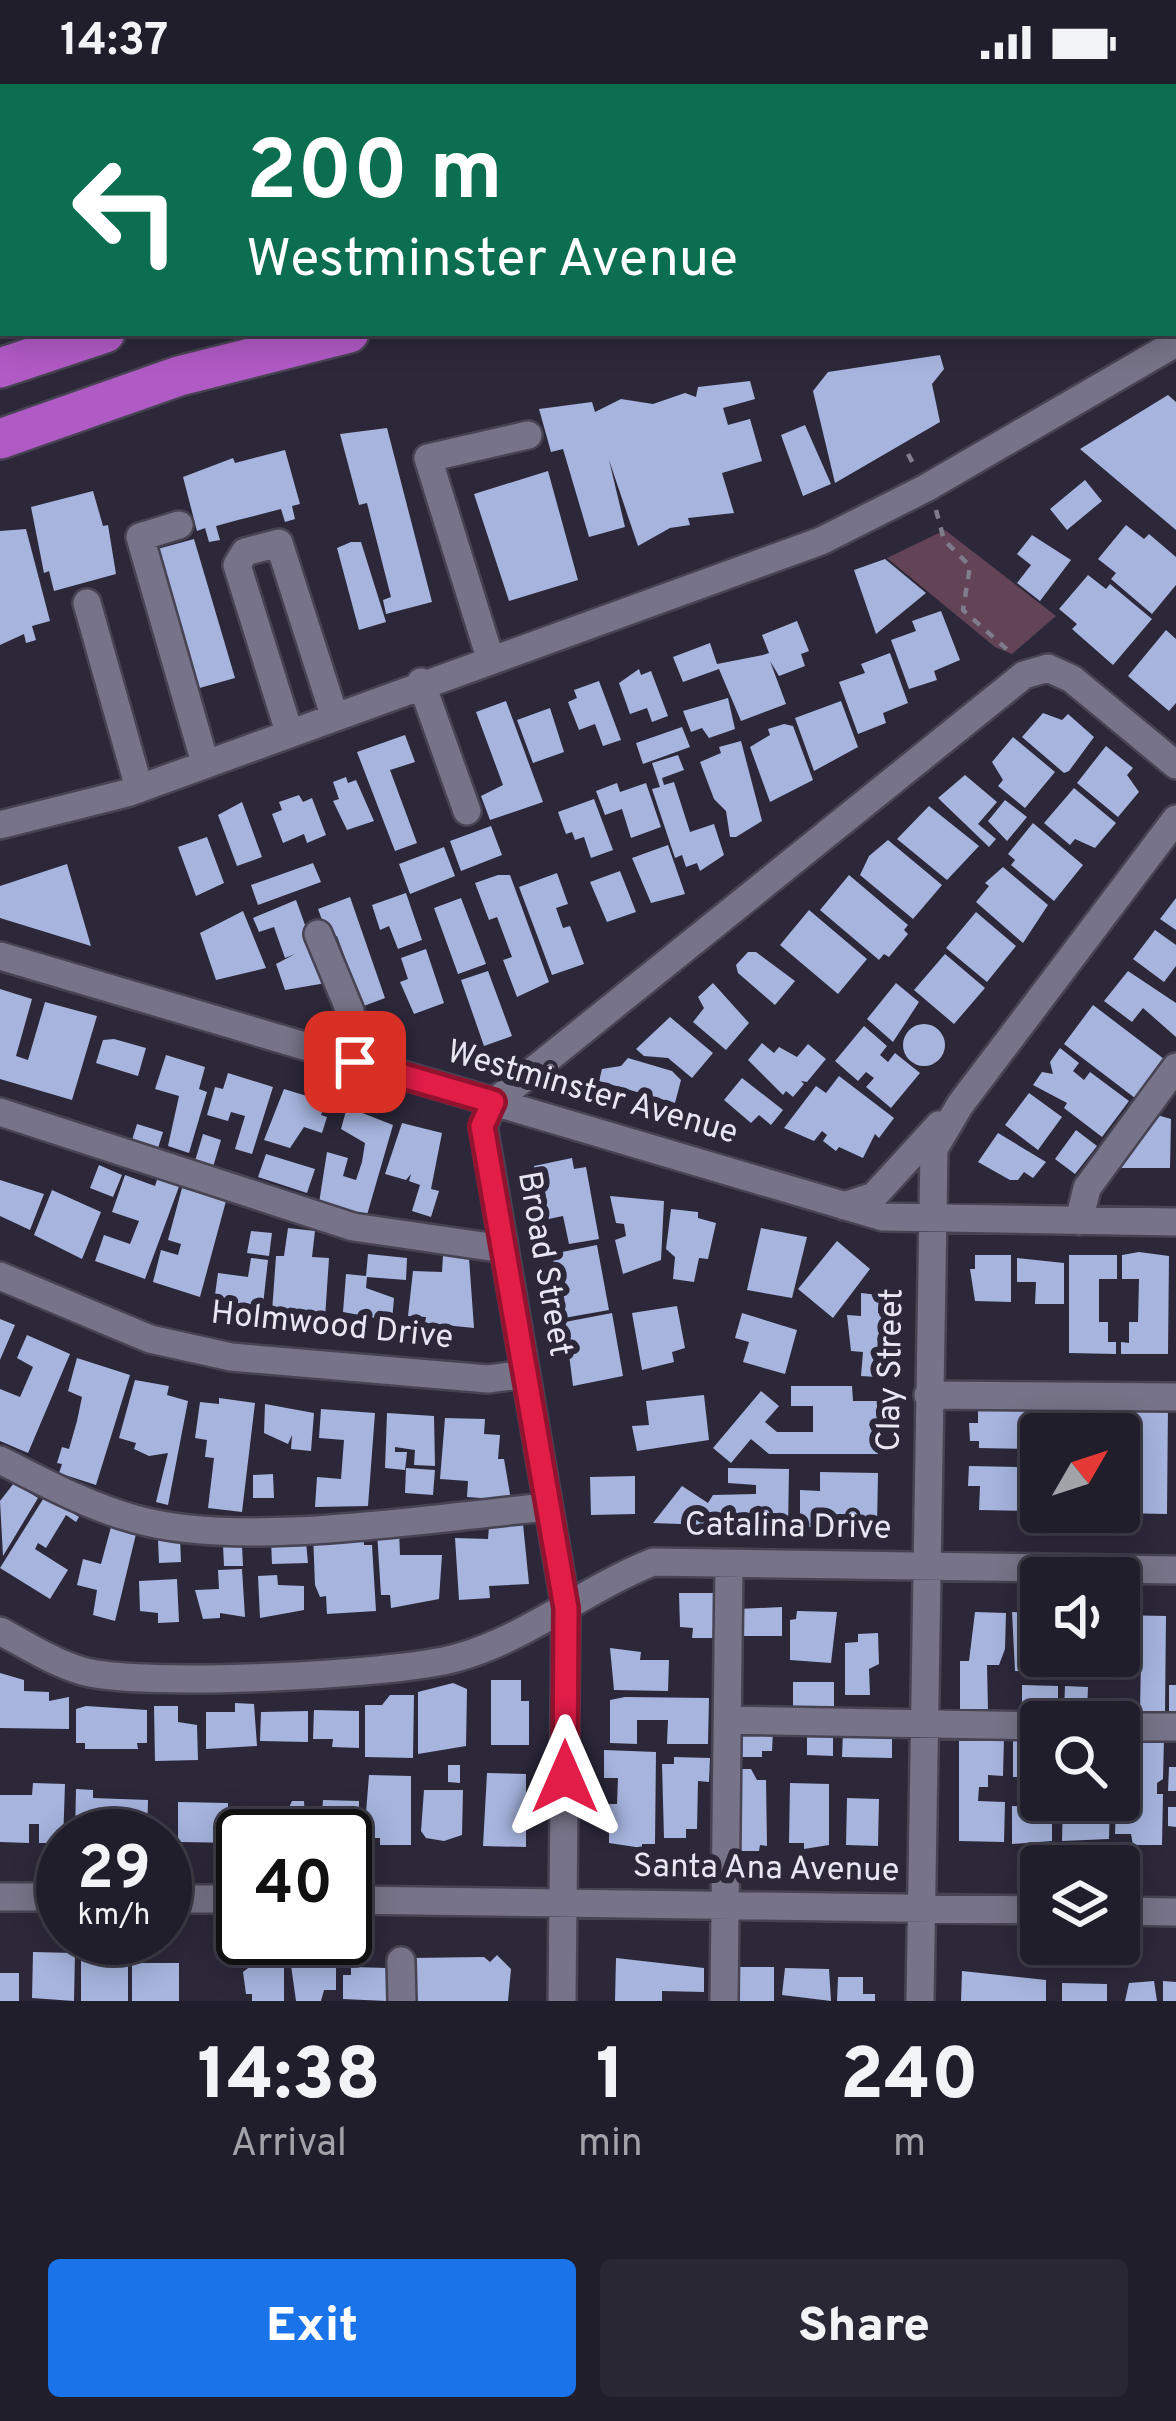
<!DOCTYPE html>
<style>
:root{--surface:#211e2c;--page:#292734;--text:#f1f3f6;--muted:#a2a2a9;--line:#3e3c48;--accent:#1a73e8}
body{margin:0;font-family:Overpass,sans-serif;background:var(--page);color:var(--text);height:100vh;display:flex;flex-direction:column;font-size:45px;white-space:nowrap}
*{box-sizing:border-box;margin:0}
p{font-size:39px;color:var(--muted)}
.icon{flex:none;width:66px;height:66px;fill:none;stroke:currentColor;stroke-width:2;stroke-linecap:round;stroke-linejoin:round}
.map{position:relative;height:1917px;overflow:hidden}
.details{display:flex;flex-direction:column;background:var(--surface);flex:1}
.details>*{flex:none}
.banner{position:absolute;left:0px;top:0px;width:1176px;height:252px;box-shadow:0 6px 30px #0003,0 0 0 3px var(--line);background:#0b6e4f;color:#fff;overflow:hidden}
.needle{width:78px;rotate:51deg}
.controls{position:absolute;left:1020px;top:1329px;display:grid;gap:24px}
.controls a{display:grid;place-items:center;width:120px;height:120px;border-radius:12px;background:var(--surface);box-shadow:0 6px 30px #0003,0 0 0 3px var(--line);font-size:60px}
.speed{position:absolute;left:36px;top:1725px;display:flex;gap:24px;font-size:60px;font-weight:700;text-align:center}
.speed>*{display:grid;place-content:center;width:156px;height:156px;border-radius:50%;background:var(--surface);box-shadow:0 6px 30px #0003,0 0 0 3px var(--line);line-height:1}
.speed small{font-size:30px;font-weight:400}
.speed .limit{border:6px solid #111;border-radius:18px;background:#fff;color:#111}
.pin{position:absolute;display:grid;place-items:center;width:102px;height:102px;color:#fff;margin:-51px;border-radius:24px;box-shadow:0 6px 18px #0006}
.me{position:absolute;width:132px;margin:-66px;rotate:0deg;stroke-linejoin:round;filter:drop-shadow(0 0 9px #0008)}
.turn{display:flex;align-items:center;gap:42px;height:252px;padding:0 48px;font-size:54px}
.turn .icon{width:156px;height:156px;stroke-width:2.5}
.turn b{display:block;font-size:84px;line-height:102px}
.eta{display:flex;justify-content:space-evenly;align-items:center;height:204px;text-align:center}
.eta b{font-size:72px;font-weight:800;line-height:84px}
.cta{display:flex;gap:24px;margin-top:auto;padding:24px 48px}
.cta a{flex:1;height:138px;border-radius:12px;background:var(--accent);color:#fff;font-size:48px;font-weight:800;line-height:138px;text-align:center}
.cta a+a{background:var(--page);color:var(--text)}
.status{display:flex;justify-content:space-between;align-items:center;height:84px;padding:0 60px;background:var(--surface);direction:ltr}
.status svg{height:33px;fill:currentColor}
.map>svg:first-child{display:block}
.green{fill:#634456}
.building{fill:#a6b4de}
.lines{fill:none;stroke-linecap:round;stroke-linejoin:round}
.minor-casing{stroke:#484353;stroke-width:32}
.highway-casing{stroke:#484353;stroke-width:44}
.path{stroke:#7f7c8b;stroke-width:4.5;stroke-dasharray:9 9;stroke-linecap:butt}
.minor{stroke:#777388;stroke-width:27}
.highway{stroke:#b05ac5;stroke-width:39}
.route-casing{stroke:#92132f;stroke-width:30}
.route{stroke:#e11d48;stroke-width:21}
.labels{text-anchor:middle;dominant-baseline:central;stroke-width:12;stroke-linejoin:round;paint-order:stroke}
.street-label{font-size:33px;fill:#e8e6f2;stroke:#2c283a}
</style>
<div class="status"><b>14:37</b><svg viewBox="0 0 49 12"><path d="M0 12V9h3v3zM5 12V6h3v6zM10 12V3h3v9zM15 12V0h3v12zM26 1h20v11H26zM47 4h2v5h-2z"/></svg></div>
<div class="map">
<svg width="1176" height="1917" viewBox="0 0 1176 1917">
<rect width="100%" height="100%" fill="#2c283a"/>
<!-- green -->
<path class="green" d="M750,0H958L739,3Z
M945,446L1056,532L1012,570L995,563L887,474Z"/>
<!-- building -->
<path class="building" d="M940,271L944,285L932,300L940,338L835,399L813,307L828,288Z
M750,297L755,315L723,324L728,341L750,335L762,377L722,389L734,429L688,434L690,441L670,444L638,462L609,376L625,443L589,453L563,365L551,368L539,325L592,318L595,328L621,315L653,320L685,309L696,313L698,303Z
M1168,311L1176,318V446L1080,365Z
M805,341L831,400L803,412L781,351Z
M387,344L432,518L386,530L383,516L391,513L367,419L359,421L340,350Z
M285,366L300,420L292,422L295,435L285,438L281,425L238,436L216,442L220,456L209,458L205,444L197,447L183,393L233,374L235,379Z
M548,387L578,496L509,517L474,410Z
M1085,396L1102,417L1067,446L1050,425Z
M93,407L103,442L108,441L116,490L54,507L49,487L44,489L31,423Z
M1126,441L1144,455L1149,450L1176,473V501L1152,530L1111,495L1116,489L1098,475Z
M26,445L50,537L32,542L36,556L26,559L24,550L0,561V447Z
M1032,451L1071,476L1040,517L1017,499L1031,481L1017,470Z
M194,455L235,594L196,605L154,466Z
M351,458H361L386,538L359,546L337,464Z
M885,475L926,509L876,550L854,486Z
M1088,491L1106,505L1110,500L1152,535L1113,581L1072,545L1077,540L1059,525Z
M941,527L960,576L934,587L937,596L909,605L891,556L916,547L912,537Z
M797,537L809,567L801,570L805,582L779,592L770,577L786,620L741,637L719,585L683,598L673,573L710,559L717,580L763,571L769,569L762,551Z
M1166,546L1176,555V619L1169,627L1128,592Z
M890,569L908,619L883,629L886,639L858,650L839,598L865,589L861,580Z
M639,585L641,591L651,587L668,632L652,638L647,624L630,630L619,599Z
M599,597L621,656L603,662L595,640L579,646L568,618L577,614L574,606Z
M728,614L735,645L709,654L702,644L691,648L683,627Z
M506,617L543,718L490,736L481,712L503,701L476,628Z
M841,617L858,663L814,687L795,634Z
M550,624L564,668L533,679L517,636Z
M1043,629L1062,636L1068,630L1094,653L1069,687L1064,689L1022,653Z
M784,640L793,642L813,696L770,718L750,663L770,651L768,645Z
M682,643L690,663L643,680L636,659Z
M405,651L415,678L390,686L417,759L395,767L357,668Z
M1013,653L1055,688L1025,724L998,702L1003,696L992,678Z
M741,657L762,737L736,753H730L726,727L714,715L700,678L721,669L719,663Z
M1106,662L1133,684L1127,691L1139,708L1118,733L1077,699Z
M678,671L684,686L662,694L664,701L674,698L690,748L714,740L724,771L700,787L697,779L686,783L682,771L675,774L652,705L660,703L652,679Z
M965,691L997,718L978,740L996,755L989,763L938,714Z
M346,693L348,699L356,696L374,737L347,746L333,717L339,715L333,698Z
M617,699L620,708L646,699L661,743L631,754L622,725L605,731L596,707Z
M1074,704L1116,739L1095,764L1075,755L1070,761L1044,739Z
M299,711L303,718L312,714L326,751L307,759L304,750L283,759L272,730L282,726L279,718Z
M594,715L613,766L591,774L584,753L575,756L572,748L566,750L558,728Z
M1005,716L1027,733L1007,757L988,737Z
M242,718L262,773L237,782L218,731Z
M929,722L979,762L947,796L897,755Z
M1033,739L1083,781L1054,817L1011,781L1015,776L1008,770Z
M491,742L502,771L461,787L450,757Z
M207,753L224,799L196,812L178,763Z
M888,756L942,801L913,835L860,791L869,772Z
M668,761L685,810L651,819L632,774Z
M444,763L455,792L410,810L399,780Z
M313,779L321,798L258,821L251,801Z
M67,780L91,862L0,834V802Z
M1003,783L1048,821L1023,859L976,818L989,802L985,799Z
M620,787L636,828L607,838L590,798Z
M557,789L568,820L556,824L563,844L570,842L584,880L552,891L519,803Z
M498,791H510L549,898L517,913L503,876L512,873L497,833L489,836L475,799Z
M849,791L908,841L904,846L908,850L889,873L884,870L879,876L820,826Z
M406,809L422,856L398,865L389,842L380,846L372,821Z
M350,813L385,914L356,925L342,891L350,888L337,852L329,855L318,825Z
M461,814L486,880L458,890L434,824Z
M1176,814V846L1160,835Z
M296,816L326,899L285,906L276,880L295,870L285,874L274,843L259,848L253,834Z
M809,826L867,875L838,910L780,861Z
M243,827L266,884L216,896L200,849Z
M976,828L1016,862L987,898L946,864Z
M1155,846L1176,861V882L1164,898L1133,875Z
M426,865L444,919L414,930L400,898L408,895L401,874Z
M748,868H756L795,897L775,921L738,889L736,881Z
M945,870L985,904L954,940L914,906Z
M488,887L512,952L484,962L461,896Z
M1128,887L1176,919V953L1143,924L1132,938L1104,917Z
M713,899L749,939L726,966L693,938L704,924L698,913Z
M896,899L919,918L893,958L867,935Z
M0,905L32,915L16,972L28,976L45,918L97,932L72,1016L0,995Z
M1093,921L1164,975L1135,1014L1064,960Z
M670,933L713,969L692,994L668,974L644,972L636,965Z
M903 961a21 21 0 1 1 42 0a21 21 0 1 1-42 0Z
M864,942L887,962L880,971L888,978L895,969L920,989L891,1024L866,1003L874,994L866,988L858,997L835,977Z
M114,955L146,964L138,992L96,979L103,956Z
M762,959L774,969L779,963L797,973L808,960L826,975L807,998L801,997L804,1000L793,1013L786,1007L783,1011L748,976Z
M1060,964L1079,979L1073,987L1084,996L1090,988L1129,1017L1102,1053L1064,1024L1067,1019L1033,1001L1042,988L1053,990L1050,978Z
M166,971L205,983L199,1005L207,1008L189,1069L168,1062L179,1012L155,1005Z
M628,974L672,987L681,996L675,1019L599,997L602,985L621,982Z
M228,989L273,1003L252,1070L235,1065L245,1032L231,1028L228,1037L207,1031L215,1003L223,1005Z
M839,992L894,1034L879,1054L875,1050L863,1074L839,1063L836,1067L823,1057L827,1051L822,1047L814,1057L784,1044L816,1002L826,1009Z
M742,994L783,1026L771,1041L759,1031L751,1039L724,1016Z
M284,1005L310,1013L308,1017L324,1022L321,1031L327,1033L322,1049L304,1043L290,1064L264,1056Z
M1029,1009L1062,1033L1038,1066L1005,1041Z
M347,1023L393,1041L367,1131L319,1119L327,1068L348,1074L343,1092L356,1096L362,1078L365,1059L341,1045Z
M1157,1031L1171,1035L1170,1084H1116L1146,1035Z
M402,1039L442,1049L431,1105L439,1107L431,1133L412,1127L420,1101L409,1097L411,1090L406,1096L385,1090Z
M137,1040L163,1048L158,1064L132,1056Z
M1076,1046L1097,1062L1075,1090L1055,1075Z
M998,1049L1046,1078L1033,1094L1024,1088L1018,1096H1010L978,1078Z
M203,1050L221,1056L213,1083L195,1077Z
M266,1070L315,1085L307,1109L258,1093Z
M572,1074L574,1085L586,1083L599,1155L569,1160L563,1132L544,1136L534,1082Z
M99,1081L122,1091L113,1113L90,1104Z
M125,1091L155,1102L158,1093L180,1100L145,1195L95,1177L104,1151L130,1160L139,1137L112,1128Z
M0,1096L44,1110L30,1146L0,1132Z
M182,1104L226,1117L200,1213L153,1198L161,1166L178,1171L181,1160L168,1156Z
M52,1106L101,1128L82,1175L34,1151Z
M610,1112L664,1117L661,1176L623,1190L615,1156L626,1152L624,1140L616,1139Z
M671,1125L698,1128V1134L716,1139L708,1175L699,1174L694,1198L673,1195L675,1173L666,1165Z
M288,1144L315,1147L312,1173L329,1174L325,1234L272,1228L276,1172H284Z
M761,1144L807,1153L792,1214L747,1206Z
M251,1147L272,1149L269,1172L247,1169Z
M837,1157L870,1185L833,1234L798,1205Z
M597,1161L609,1226L564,1234L552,1170Z
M1139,1168L1169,1172L1168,1270H1121V1258L1129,1259V1238H1138L1139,1195H1122V1171Z
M368,1170L407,1174L406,1196L367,1193L366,1204L394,1214L392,1237L343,1228L346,1190L366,1192Z
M443,1171L469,1174L474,1244L425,1239L426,1233L408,1232L413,1187L442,1188Z
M975,1171H1011V1218L975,1217L970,1185H975Z
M1069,1171H1117V1195H1099V1238H1108V1258H1116V1270L1069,1269Z
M251,1174L268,1176L263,1221L214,1218L218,1189L248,1193Z
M1017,1174L1064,1179V1220H1035L1036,1198H1017Z
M861,1209L879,1211L878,1229H893L894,1246L879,1245V1275L892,1274V1294L861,1292L863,1268L851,1267L847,1231L861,1232Z
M677,1222L685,1264L672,1268L674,1278L642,1286L632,1229Z
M612,1229L623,1292L573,1302L565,1238Z
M742,1229L797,1246L785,1290L743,1278L749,1258L735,1254Z
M0,1235L15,1241L0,1276Z
M27,1251L70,1270L28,1369L0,1357V1305L20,1313L33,1283L17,1274Z
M77,1274L130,1291L96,1401L59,1389L62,1380L57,1379L62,1363L69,1365L77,1337L82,1313L68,1307Z
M135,1296L169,1302L167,1311L188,1317L168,1421L156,1418L168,1369L149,1372L134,1365L136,1359L119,1354Z
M791,1302H852L853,1317H877L878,1370H769L751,1355L731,1379L713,1364L761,1307L779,1322L765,1338L777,1348H813V1322H791Z
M704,1311L709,1356L637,1367L632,1342L649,1341L646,1317Z
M219,1314L255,1319L242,1428L208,1424L214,1374L205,1373L207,1356L195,1354L200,1318L219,1320Z
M978,1317H1058V1350L1027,1351V1365L979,1364V1357H970L969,1339H978Z
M1128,1318L1168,1319L1167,1430L1119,1429L1120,1389L1141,1390L1142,1349L1127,1348Z
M1069,1319L1115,1320V1345H1069Z
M265,1320L314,1329L311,1367L291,1365L292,1351L288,1360L264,1349Z
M321,1325L375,1329L368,1422L315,1423L317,1393L341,1395L344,1356L319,1354Z
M387,1329L434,1332L435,1382L414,1381L415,1366L395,1363V1368H407L405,1386L385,1384Z
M445,1334L485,1335L484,1350L500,1351L498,1375H504L511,1416L467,1413L468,1397L440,1395Z
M969,1382L1020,1383L1019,1406L1041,1407V1427L979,1426L980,1402H968Z
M406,1384L435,1386L433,1411L405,1409Z
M728,1384L789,1385L788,1444L653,1439L682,1402L708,1419L713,1411L756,1410V1401L728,1399Z
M820,1388L878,1389L877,1444L800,1443V1406L820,1407Z
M273,1390L274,1414H253V1391Z
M635,1392V1430L591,1431L590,1393Z
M14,1399L38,1414L3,1472L0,1417Z
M45,1412L79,1433L76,1438L66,1431L46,1464L38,1459L35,1465L68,1486L50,1515L0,1484Z
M523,1440L529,1500L489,1502L490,1514L459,1516L455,1454L488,1455L489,1442Z
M111,1443L136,1450L115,1537L93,1531L97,1506L77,1501L83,1475L101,1480Z
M363,1447L364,1461H372L376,1527L327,1530L326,1512L320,1513L315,1501L313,1449Z
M399,1447L400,1471H442L439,1515L391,1524L390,1511H381L377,1448Z
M180,1454L181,1478L159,1479L158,1455Z
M271,1456L306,1458L308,1479L272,1480Z
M223,1461H242L243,1482H224Z
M242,1485L245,1533L220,1529V1534L203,1535L195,1506L219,1505L218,1486Z
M277,1491L278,1501L304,1502V1526L260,1534L258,1492Z
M177,1495L179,1538L158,1539V1529L140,1527L139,1497Z
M679,1509H720V1554H692L693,1544L680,1543Z
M782,1523V1552H738V1525Z
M797,1527L837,1528L831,1579L790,1576V1536L796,1535Z
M975,1528L1006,1529L1005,1565L999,1581H987L988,1627H960V1577H969Z
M1012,1528L1041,1529V1572H1060V1589L1015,1587Z
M1119,1531L1166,1532L1165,1628H1140L1141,1572L1119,1571Z
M878,1549L879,1580L869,1585L870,1611H845V1559L858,1558V1550Z
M610,1564L641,1568L640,1576H669L668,1607L614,1606Z
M1064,1572H1095V1581H1081V1592H1066Z
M0,1589L24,1596V1607L49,1608V1617L69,1613V1645L0,1644Z
M491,1596H521V1617H529V1661H491Z
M793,1598H834V1625L793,1624Z
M453,1599L467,1605L466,1662L418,1670V1608Z
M1022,1601L1058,1602V1630H1022Z
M1169,1601H1176V1628H1169Z
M1065,1602L1088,1603L1087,1627H1064Z
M390,1611H414L413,1674L365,1673V1621H382Z
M625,1613L709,1614L708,1660H667L668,1636H637V1660L610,1659V1616Z
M235,1619L254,1620L257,1662L206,1665V1628H235Z
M86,1622L147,1626V1659H137L138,1665H85V1659H76V1625Z
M154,1622H178V1638L197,1641L198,1676L155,1677Z
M314,1626L359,1627V1664L332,1663L333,1655H313Z
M308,1627V1658L260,1657L261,1628Z
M773,1646L772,1667H762V1673H736L737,1647Z
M843,1647H892V1674L842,1673Z
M807,1650H833V1672L807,1671Z
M1013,1651L1041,1652V1693H1013Z
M959,1652L1004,1653L1003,1692L988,1691V1703H979L978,1717L1005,1718L1004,1758L959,1757Z
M1119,1654H1164L1163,1695L1157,1699V1710H1163L1162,1761H1133L1131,1750H1115L1116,1721H1131L1130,1682H1119Z
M604,1666L656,1668L655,1760H642V1764L609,1759V1720H617L618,1694H604Z
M674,1673L710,1674L709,1698L698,1697L697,1745H686V1754H664L662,1680H674Z
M448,1681H460V1699L448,1698Z
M1169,1683H1176V1707H1168Z
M733,1685H751L757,1696H766L767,1762L760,1761L759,1767H732Z
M487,1689L526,1690V1763L483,1762Z
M369,1691L411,1692V1761H380V1754H364Z
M33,1699L65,1700L63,1759H39V1740H29V1759L0,1758V1711H32Z
M790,1699L829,1700V1761L804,1765V1759H789Z
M76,1705L93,1706V1714L148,1716L147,1752H75Z
M424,1706H463L462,1751L444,1757L426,1754L421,1747Z
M847,1714L879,1715L878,1762L846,1761Z
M323,1716L359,1717V1759H345V1752H312V1730H322Z
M1092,1716H1110L1109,1755L1062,1757L1063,1718Z
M292,1717H304L306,1752H259V1722L287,1728Z
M178,1718L228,1719V1724L251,1726L252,1752H243V1759L178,1758Z
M1012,1722L1052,1723V1757L1012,1760Z
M1168,1723H1176V1743L1168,1742Z
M33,1868L75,1869L74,1917L32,1914Z
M497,1871L511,1885L508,1917H409L410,1874L484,1873L490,1878Z
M81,1874L128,1875V1917H81Z
M290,1874L336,1877V1906H324L321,1917H296Z
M616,1874L704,1884V1908L662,1907V1917H615Z
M256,1878L284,1882V1917H252V1910H246L243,1888Z
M132,1879H179V1917H132Z
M351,1883L387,1884V1917L343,1915V1891H351Z
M734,1883H774V1917H734Z
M785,1884L829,1885L831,1917L782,1911Z
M962,1887L1046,1896V1917H961Z
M0,1889H19V1917H0Z
M838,1893H863V1910H875V1917H837Z
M1154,1897L1157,1917H1125L1129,1899Z
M1163,1897L1176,1898V1917H1163Z
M1062,1899L1107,1900V1917H1062Z"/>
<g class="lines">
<defs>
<path id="minor" d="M70,0L76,3
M437,0V3
M207,3L210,0
M480,3L492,0
M0,17H3
M179,441L140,453L205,679
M87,519L139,704
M490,574L428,374L528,351
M421,598L467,727
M289,648L237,481L245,468L279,459L334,631
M0,741L127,709L821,457L926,404L1176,259
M318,850L350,927L355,978
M0,872L883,1133L1176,1138
M0,1028L353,1143L504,1165
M844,1122L874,1112L939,1041
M1079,1137L1087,1104L1176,983
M0,1192L150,1255L231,1273L488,1295L526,1290
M928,1311L1176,1313
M0,1376C44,1398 87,1422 135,1435C242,1466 434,1433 548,1423
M0,1547C26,1561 54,1579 82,1587C140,1604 395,1591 456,1574C528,1554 585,1505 653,1478L1176,1486
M729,1636L1041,1642
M1119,1643H1176
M0,1813H63
M165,1815H243
M345,1816L1041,1826
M1119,1827L1176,1828
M401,1877L402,1917
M562,1917L566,1524L483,1042L493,1019L1024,591L1048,584L1072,595L1176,681
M724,1917L729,1480
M920,1917L934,1065L960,1021L1176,735"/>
<path id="highway" d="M1103,3L1115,0
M1173,45L1176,44
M0,284L105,249
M0,355L179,292L349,249"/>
</defs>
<!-- minor casing -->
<use href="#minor" class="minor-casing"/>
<!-- highway casing -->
<use href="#highway" class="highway-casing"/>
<!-- path -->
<path class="path" d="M908,370L915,383
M936,426L944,456L970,482L963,526L1012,570"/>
<!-- minor -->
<use href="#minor" class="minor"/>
<!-- highway -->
<use href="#highway" class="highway"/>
</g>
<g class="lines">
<defs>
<path id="route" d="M355,978L493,1018L482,1042L566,1524L565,1693"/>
</defs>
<!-- route casing -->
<use href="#route" class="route-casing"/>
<!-- route -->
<use href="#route" class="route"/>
</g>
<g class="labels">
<!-- street labels -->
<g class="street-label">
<text transform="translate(592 1010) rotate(16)">Westminster Avenue</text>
<text transform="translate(543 1180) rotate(80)">Broad Street</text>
<text transform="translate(332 1243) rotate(6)">Holmwood Drive</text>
<text transform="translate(892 1286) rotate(-89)">Clay Street</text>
<text transform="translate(788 1444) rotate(1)">Catalina Drive</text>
<text transform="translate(766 1786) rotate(1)">Santa Ana Avenue</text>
</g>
</g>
</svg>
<div class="controls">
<a><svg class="needle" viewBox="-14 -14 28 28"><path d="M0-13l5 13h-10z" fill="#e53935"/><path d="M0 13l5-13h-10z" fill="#a2a2a9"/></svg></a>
<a><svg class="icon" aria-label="sound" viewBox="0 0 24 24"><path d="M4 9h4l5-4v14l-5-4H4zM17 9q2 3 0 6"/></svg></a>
<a><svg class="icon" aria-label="search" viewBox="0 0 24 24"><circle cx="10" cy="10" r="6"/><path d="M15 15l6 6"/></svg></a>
<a><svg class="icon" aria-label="layers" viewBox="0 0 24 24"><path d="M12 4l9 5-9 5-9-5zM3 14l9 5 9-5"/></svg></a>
</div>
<div class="speed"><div>29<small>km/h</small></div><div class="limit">40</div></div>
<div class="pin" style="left:355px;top:978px;background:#d93025"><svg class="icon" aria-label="arrive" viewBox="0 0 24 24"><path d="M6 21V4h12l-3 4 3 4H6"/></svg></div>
<svg class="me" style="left:565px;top:1693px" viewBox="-20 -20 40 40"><path d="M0-17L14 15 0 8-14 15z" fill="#e11d48" stroke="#fff" stroke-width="4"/></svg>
<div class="banner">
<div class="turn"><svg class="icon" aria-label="left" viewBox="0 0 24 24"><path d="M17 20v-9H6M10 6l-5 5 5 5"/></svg><div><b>200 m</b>Westminster Avenue</div></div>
</div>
</div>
<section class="details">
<div class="eta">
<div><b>14:38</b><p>Arrival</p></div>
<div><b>1</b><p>min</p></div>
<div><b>240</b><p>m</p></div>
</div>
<div class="cta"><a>Exit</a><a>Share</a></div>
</section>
